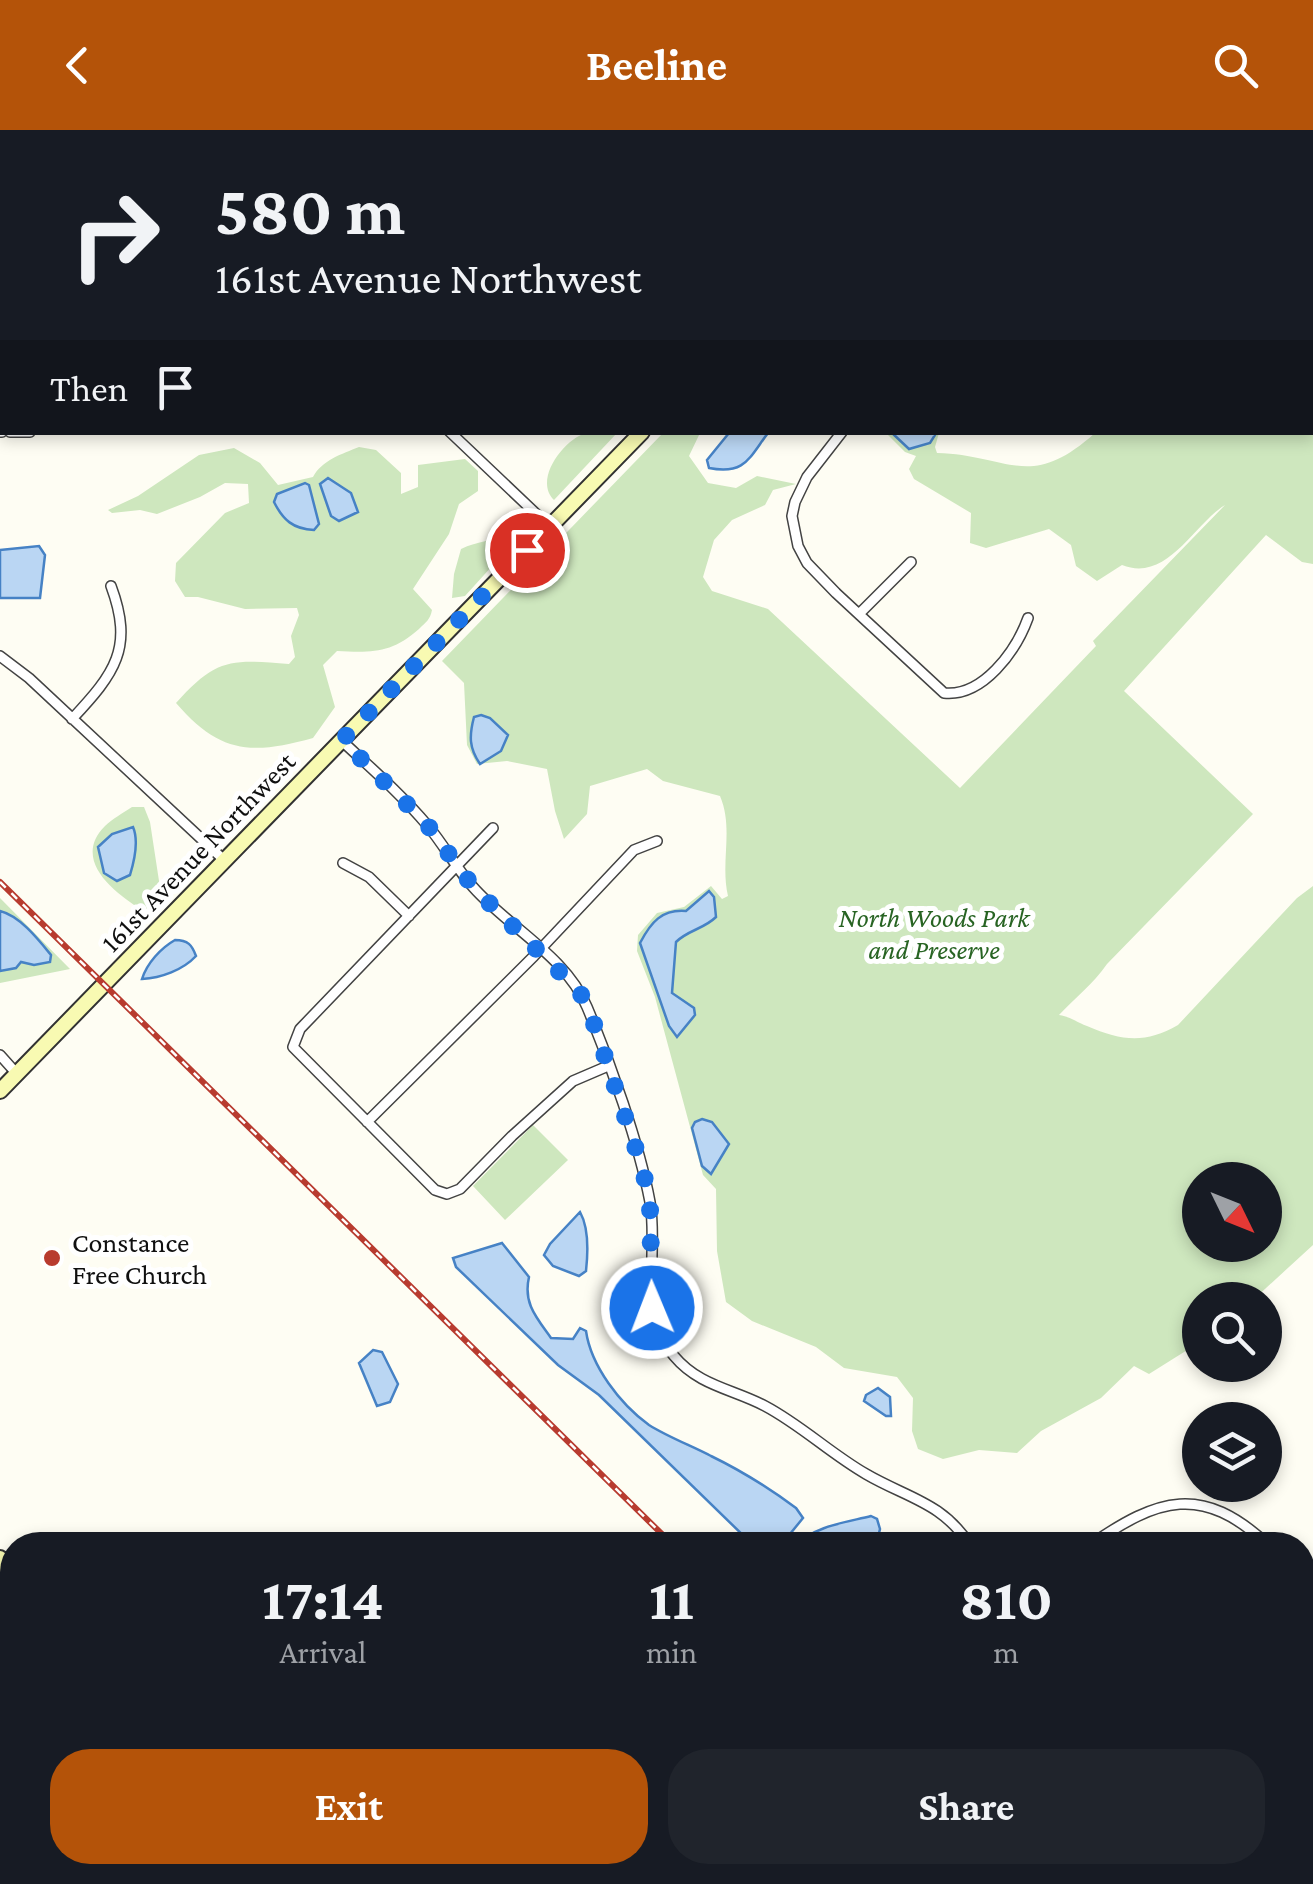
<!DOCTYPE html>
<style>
:root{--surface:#171b24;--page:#20242c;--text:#f1f3f6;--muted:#9ea1a6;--accent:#b45309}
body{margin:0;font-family:"Crimson Pro",serif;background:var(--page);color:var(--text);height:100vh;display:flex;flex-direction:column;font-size:38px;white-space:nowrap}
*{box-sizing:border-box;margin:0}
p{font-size:32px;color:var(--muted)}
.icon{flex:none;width:55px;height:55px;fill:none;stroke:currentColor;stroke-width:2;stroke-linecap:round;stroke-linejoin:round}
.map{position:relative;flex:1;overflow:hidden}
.panel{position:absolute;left:0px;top:1402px;width:1315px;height:352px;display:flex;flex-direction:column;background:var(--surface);border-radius:40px 40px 0 0;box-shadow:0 5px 15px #0003}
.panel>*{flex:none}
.top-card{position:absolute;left:0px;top:0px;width:1315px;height:305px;box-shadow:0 5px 15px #0003;background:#171b24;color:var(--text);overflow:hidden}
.needle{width:65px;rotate:133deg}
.tools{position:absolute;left:1182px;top:1032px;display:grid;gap:20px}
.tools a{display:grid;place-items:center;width:100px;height:100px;border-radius:50%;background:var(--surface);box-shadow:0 5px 15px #0003;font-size:50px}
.pin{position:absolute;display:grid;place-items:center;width:85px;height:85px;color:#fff;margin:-42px;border:5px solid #fff;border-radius:50%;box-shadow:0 2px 10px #0007}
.me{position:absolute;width:110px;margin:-55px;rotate:359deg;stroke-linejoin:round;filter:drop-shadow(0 0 8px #0008)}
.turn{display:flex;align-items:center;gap:35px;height:210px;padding:0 50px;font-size:45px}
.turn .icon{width:130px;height:130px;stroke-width:2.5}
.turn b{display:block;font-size:70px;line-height:85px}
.then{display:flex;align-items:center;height:95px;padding:0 50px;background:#0003;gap:20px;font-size:38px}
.eta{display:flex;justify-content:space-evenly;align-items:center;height:170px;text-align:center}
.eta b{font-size:60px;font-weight:700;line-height:70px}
.action{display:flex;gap:20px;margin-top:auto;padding:20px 50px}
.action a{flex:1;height:115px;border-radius:40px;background:var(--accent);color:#fff;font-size:40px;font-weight:700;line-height:115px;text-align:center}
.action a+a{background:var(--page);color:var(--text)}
header{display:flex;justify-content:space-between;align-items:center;height:130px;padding:0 50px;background:var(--accent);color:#fff;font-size:45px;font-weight:700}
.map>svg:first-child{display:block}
.green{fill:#cee7be;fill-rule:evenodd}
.water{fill:#bad6f3;stroke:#4682c5;stroke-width:2.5}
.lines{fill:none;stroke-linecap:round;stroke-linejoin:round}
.minor-casing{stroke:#434343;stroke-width:12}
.secondary-casing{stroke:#323232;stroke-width:18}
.minor{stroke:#fff;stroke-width:9}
.secondary{stroke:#f8fab2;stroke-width:14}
.rail-casing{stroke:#b83b2f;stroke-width:6}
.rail{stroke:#fff;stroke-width:2.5;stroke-dasharray:8;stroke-linecap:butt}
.route{stroke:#1a73e8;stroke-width:18;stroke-dasharray:0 32.4}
.poi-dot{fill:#b83b2f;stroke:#fff;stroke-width:4}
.labels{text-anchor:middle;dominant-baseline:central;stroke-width:10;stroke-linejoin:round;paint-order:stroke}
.street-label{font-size:28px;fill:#101010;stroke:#fff}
.park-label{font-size:28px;font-style:italic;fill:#286423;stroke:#fff}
.poi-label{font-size:28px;fill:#101010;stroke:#fff;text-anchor:start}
</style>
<header><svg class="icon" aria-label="back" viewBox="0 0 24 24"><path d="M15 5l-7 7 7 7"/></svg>Beeline<svg class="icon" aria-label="search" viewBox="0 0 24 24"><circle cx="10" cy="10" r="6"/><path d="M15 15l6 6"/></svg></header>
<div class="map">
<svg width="1313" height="1754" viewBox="0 0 1313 1754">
<rect width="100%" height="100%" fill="#fefdf3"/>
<!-- green -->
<path class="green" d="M1313,286V434L1302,432L1266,405L1124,561L1253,684L1107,834C1093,854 1076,867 1059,885C1071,887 1076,892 1087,896C1122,911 1145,914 1178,895L1297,768L1313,756V1115L1253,1170H1200V1212L1149,1244L1134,1236L1101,1268L1041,1301L1017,1323L979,1320L943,1329L918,1319L912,1301L913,1268L897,1247L844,1238L816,1217L752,1191L726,1172L717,1121L716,1059L703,1045L655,867L637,821L638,805L657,783L684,777L711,756L722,769L728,766C720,732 734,699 720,666L663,651L647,639L590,656L587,684L564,709L555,681L547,639L507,631L477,634L467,615L464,553L442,531L663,303H700L689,326L708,353L736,358L757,346L796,354L773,360L765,375L732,390L714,410L703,447L712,461L768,479L960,658L1096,516L1093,511L1225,375C1193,395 1167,453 1122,435L1097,451L1076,436L1071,415L1049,399L986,418L970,413L971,383L914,349L909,339L916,326L905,322L886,303H939L935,317L937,323C1010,325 1029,362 1095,303L1312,302ZM1200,1050H1265V1115H1200Z
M586,303H617L554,370C533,350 564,309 586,303Z
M359,317L376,320L401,343V364L418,357V335L465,329L478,341V361L459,374L449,404L413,459L432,480C430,490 426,492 419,499C392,523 372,523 337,521L323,535L335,577L313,608C252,625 220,624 176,573C216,528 231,529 289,534L295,527L291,506L299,485L297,478L245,479L198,467H185L175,451L176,433L225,383L249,373L248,354L225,353L200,367L157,384L140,380L112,383L108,380L138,366L199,325L234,318L260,333L278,355L313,347C322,330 342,324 359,317Z
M520,400L522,403L465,466L452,468L454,444L461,419C481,409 503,411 520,400Z
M132,677H144L150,692L161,764L152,777L142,780C115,763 71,730 105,696C112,689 123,683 132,677Z
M0,768L70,839L0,853Z
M533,995L568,1030L505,1090L473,1056Z"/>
<!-- water -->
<path class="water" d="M729,303H768C749,328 745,345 709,338L707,330Z
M892,303H933L935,305L930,313L909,319Z
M328,348L351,363L358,382L339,391L331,386L320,354Z
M305,353L309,355L319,394L314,400C293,399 283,390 274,372L277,364Z
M39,416L45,425L40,468H0V420Z
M481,585L490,588L508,605L501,621L480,634C469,618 469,606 474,587Z
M133,697C139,711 134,732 130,745L117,751L104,743L98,717L112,704Z
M709,761L714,767L716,787C704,799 688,800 676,812L672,863L694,878L695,885L677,907L669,896L640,813C651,792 662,779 686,781Z
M0,781C20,786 38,809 51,825L50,832L34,835L21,832L16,838L0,841Z
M175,810C188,810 192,815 196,826C183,840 161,848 142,849C147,833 161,818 175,810Z
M702,989L712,992L729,1014L711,1044L702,1036L692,998L695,992Z
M580,1082C589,1098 588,1123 586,1141L579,1146L553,1136L544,1125L550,1114Z
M502,1113L529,1147C523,1173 536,1187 551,1208L573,1209L580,1198L586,1201C591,1236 620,1274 649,1295C668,1307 692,1316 711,1326C742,1341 769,1358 796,1378L803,1388L781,1415H753L599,1265L558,1235L456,1137L453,1128Z
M373,1220L382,1222L398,1254L390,1272L377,1276L359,1233Z
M878,1258L890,1267L891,1286H886L864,1271L866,1265Z
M871,1386L877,1389L880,1399L876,1415H798C813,1396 848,1392 871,1386Z"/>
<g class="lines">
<defs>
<path id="minor" d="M124,0L127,2
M462,0L464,2
M704,0L707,2
M0,44L2,46
M0,302H2
M10,302H30
M450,302L550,397
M842,302L807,347L795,372L792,386L798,416L807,433L836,463L944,563C983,567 1016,521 1028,488
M859,484L911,432
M0,526L29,548L224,730
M72,589C115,543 134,518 111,456
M342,611C371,638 402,665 428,696C444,715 456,738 473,757C508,797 566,826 587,877C610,932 639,1013 650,1072C659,1124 637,1181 674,1226C699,1256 733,1259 765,1276C801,1295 831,1324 866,1344C907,1368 942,1372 970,1415
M493,698L300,899L293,917L435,1060L447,1064L460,1059L512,1006L573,951L608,936
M343,733L369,747L409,786
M0,925L17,944
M367,992L534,826L634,720L657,711
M1090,1415C1158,1368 1202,1353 1268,1415
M1302,1447L1313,1457
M1302,1513L1313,1504
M1302,1729L1313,1714
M367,1742L379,1754
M785,1742L797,1754
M1143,1742L1155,1754
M1285,1754L1293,1742"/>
<path id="secondary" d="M1255,0L1257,2
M934,2L937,0
M1312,55L1313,56
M0,961L642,302
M0,1428L12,1454
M70,1742L71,1754"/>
</defs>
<!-- minor casing -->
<use href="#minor" class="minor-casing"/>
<!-- secondary casing -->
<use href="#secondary" class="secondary-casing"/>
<!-- minor -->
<use href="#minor" class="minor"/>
<!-- secondary -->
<use href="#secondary" class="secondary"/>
<defs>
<path id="rail" d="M0,752L673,1415
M1007,1742L1018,1754"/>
</defs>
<!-- rail casing -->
<use href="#rail" class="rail-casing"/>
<!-- rail -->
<use href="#rail" class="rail"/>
</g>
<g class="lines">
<!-- route -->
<path class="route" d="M527,420L342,610L426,693L474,758L580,862L594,894L643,1040L650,1076L652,1178"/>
</g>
<!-- markers -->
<circle class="poi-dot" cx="52" cy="1128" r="10"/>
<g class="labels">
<!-- street labels -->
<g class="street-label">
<text transform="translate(198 722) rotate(-46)">161st Avenue Northwest</text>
</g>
<!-- park labels -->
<g class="park-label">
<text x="934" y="787">North Woods Park<tspan x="934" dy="32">and Preserve</tspan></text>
</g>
<!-- poi labels -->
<g class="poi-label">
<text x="72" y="1112">Constance<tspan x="72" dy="32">Free Church</tspan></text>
</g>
</g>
</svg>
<div class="tools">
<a><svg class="needle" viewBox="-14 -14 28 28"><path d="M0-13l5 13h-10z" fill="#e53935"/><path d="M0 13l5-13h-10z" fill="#9ea1a6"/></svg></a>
<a><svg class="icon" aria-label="search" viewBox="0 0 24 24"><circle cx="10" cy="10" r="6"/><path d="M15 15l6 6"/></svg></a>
<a><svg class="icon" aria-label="layers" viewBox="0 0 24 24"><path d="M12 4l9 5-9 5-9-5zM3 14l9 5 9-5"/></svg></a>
</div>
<div class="pin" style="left:527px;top:420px;background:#d93025"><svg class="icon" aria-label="arrive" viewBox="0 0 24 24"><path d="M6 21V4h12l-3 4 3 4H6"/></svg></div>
<svg class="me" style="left:652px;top:1178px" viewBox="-20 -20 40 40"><circle r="17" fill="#1a73e8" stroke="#fff" stroke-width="3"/><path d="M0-11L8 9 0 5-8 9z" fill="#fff"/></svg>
<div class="top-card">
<div class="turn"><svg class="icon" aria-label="right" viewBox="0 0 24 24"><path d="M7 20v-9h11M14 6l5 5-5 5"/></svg><div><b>580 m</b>161st Avenue Northwest</div></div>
<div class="then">Then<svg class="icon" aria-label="arrive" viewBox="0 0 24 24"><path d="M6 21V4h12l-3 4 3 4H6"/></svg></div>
</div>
<section class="panel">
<div class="eta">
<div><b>17:14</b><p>Arrival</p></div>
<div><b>11</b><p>min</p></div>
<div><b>810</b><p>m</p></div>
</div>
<div class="action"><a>Exit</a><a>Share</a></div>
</section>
</div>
